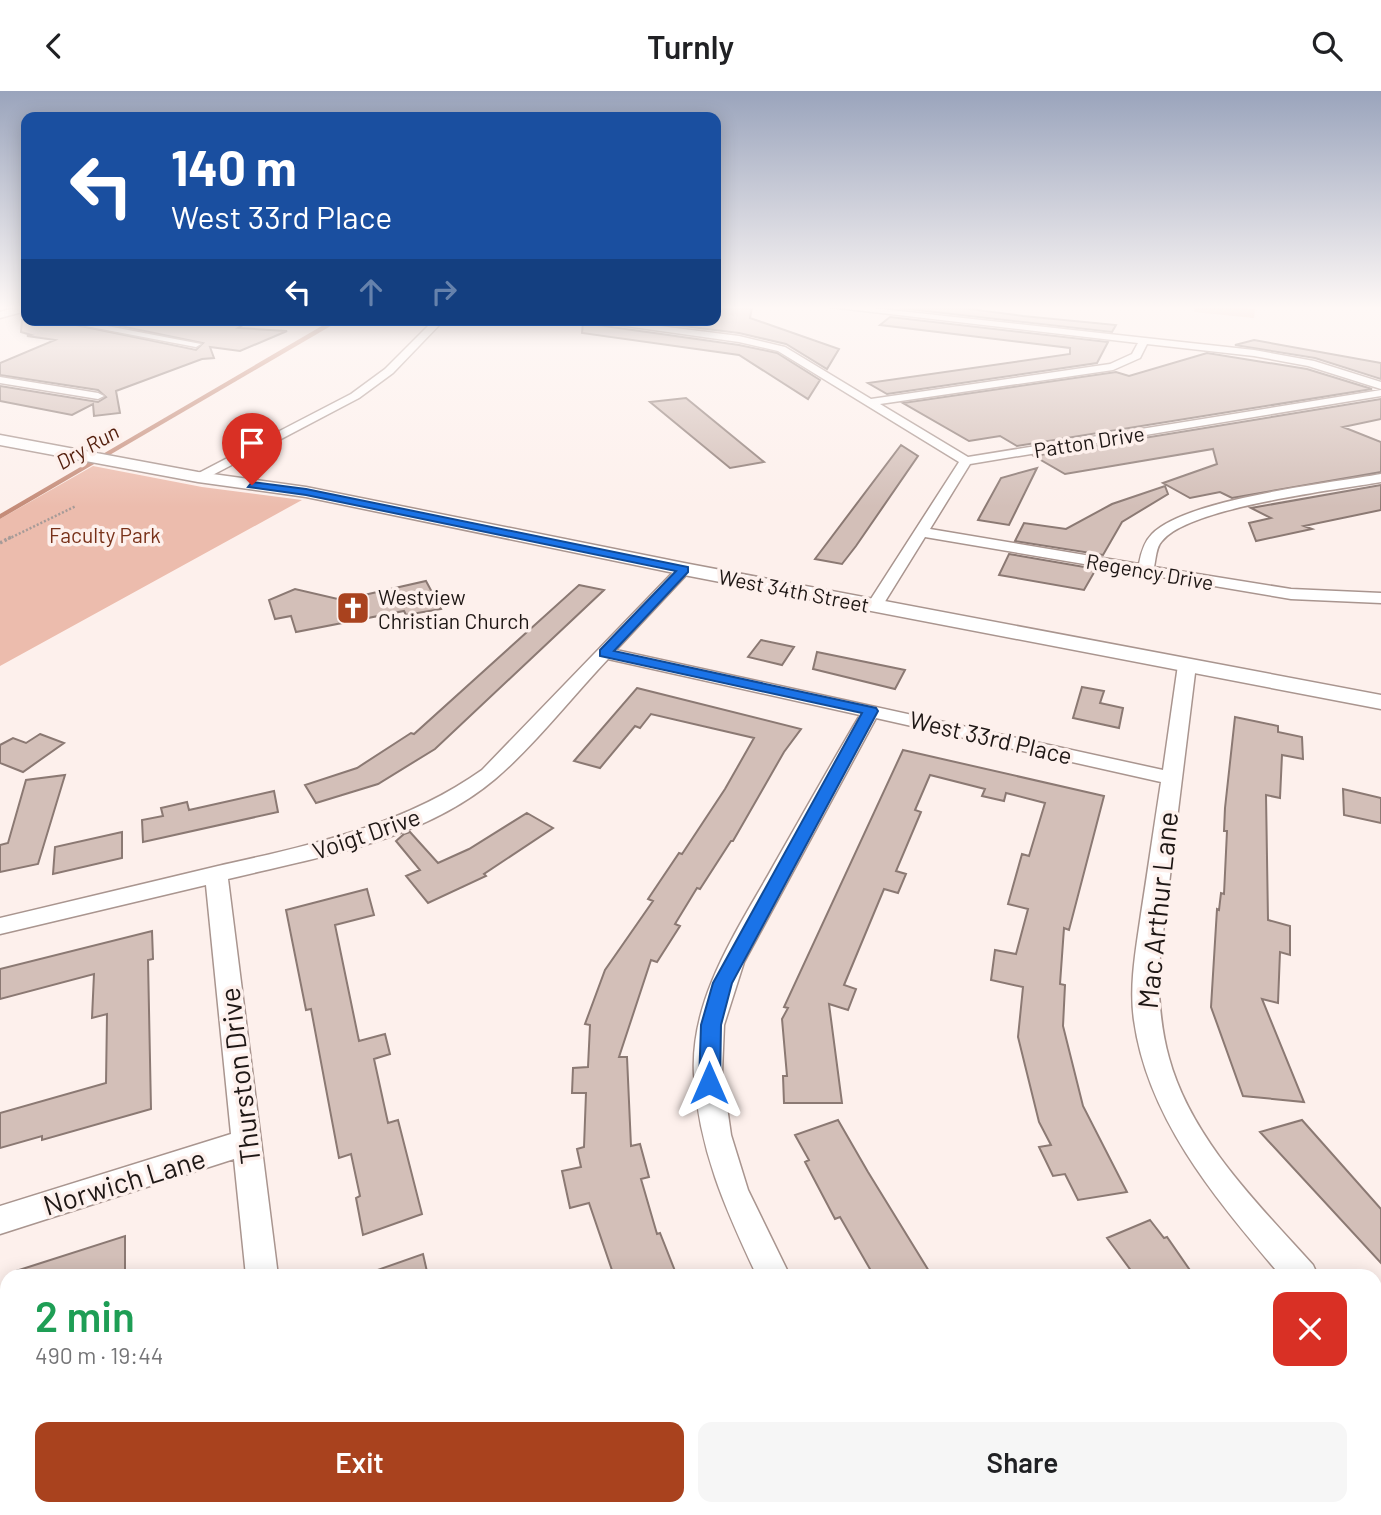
<!DOCTYPE html>
<meta charset="utf-8">
<style>
:root{--surface:#fff;--page:#f6f6f6;--text:#202124;--muted:#757577;--accent:#a9421e}
body{margin:0;font-family:Barlow,sans-serif;background:var(--page);color:var(--text);height:100vh;display:flex;flex-direction:column;font-size:26px;white-space:nowrap}
*{box-sizing:border-box;margin:0}
p{font-size:23px;color:var(--muted)}
.icon{flex:none;width:38px;height:38px;fill:none;stroke:currentColor;stroke-width:2;stroke-linecap:round;stroke-linejoin:round}
.map{position:relative;flex:1;overflow:hidden}
.drawer{position:absolute;left:0px;top:1178px;width:1382px;height:247px;display:flex;flex-direction:column;background:var(--surface);border-radius:21px 21px 0 0;box-shadow:0 4px 18px #0003}
.drawer>*{flex:none}
.hud{position:absolute;left:21px;top:21px;width:700px;height:214px;border-radius:14px;box-shadow:0 4px 18px #0003;background:#1a4fa0;color:#fff;overflow:hidden}
.pin{position:absolute;display:grid;place-items:center;width:60px;height:60px;color:#fff;margin:-72px -30px;border-radius:50% 50% 50% 0;rotate:-45deg;box-shadow:0 0 7px #0007}
.pin .icon{rotate:45deg}
.me{position:absolute;width:77px;margin:-38px;rotate:0deg;stroke-linejoin:round;filter:drop-shadow(0 0 5px #0008)}
.turn{display:flex;align-items:center;gap:24px;height:147px;padding:0 35px;font-size:32px}
.turn .icon{width:91px;height:91px;stroke-width:2.5}
.turn b{display:block;font-size:49px;line-height:60px}
.lanes{display:flex;align-items:center;height:66px;padding:0 35px;background:#0003;justify-content:center;gap:35px;direction:ltr}
.lanes .off{opacity:.35}
.round{display:grid;place-items:center;flex:none;width:74px;height:74px;border-radius:14px;background:var(--page)}
.head{display:flex;align-items:center;justify-content:space-between;height:119px;padding:0 35px}
h1{font-size:42px;font-weight:600;line-height:52px;color:#1e9e55}
.action{display:flex;gap:14px;margin-top:auto;padding:14px 35px}
.action a{flex:1;height:80px;border-radius:14px;background:var(--accent);color:#fff;font-size:28px;font-weight:600;line-height:80px;text-align:center}
.action a+a{background:var(--page);color:var(--text)}
header{display:flex;justify-content:space-between;align-items:center;height:91px;padding:0 35px;background:var(--surface);font-size:32px;font-weight:600}
.map>svg:first-child{display:block}
.green{fill:#ecbcad}
.water{fill:#c58c79}
.building{fill:#d3bfb8;stroke:#8b7973;stroke-width:2}
.lines{fill:none;stroke-linecap:round;stroke-linejoin:round}
.minor-casing{stroke:#a9958f;stroke-width:3}
.tertiary-casing{stroke:#a9958f;stroke-width:3}
.path-far1{stroke:#a69b98;stroke-width:2.5;stroke-dasharray:2 2;stroke-linecap:butt}
.path{stroke:#a69b98;stroke-width:3.5;stroke-dasharray:2.5 2.5;stroke-linecap:butt}
.minor{fill:#fff;fill-rule:evenodd}
.tertiary{fill:#fff;fill-rule:evenodd}
.route{fill:#1a73e8;stroke:#114b97;stroke-width:2}
.labels{text-anchor:middle;dominant-baseline:central;stroke-width:7;stroke-linejoin:round;paint-order:stroke}
.far-street-label{font-size:21px;fill:#1e1715;stroke:#fdf0ec}
.far-water-label{font-size:21px;font-style:italic;fill:#521d0b;stroke:#fdf0ec}
.far-park-label{font-size:21px;fill:#783119;stroke:#fdf0ec}
.far-poi-label{font-size:21px;fill:#1e1715;stroke:#fdf0ec;text-anchor:start}
.street-label{font-size:24px;fill:#1e1715;stroke:#fdf0ec}
.near-street-label{font-size:28px;fill:#1e1715;stroke:#fdf0ec}
</style>
<header><svg class="icon" aria-label="back" viewBox="0 0 24 24"><path d="M15 5l-7 7 7 7"/></svg>Turnly<svg class="icon" aria-label="search" viewBox="0 0 24 24"><circle cx="10" cy="10" r="6"/><path d="M15 15l6 6"/></svg></header>
<div class="map">
<svg width="1381" height="1424" viewBox="0 0 1381 1424">
<rect width="100%" height="100%" fill="#fdf0ec"/>
<!-- green -->
<path class="green" d="M1195,216L1255,218L1254,227L1194,221Z
M93,375L202,396L302,409L0,575V428Z"/>
<!-- water -->
<path class="water" d="M332,229H341L0,428V423Z"/>
<!-- building -->
<path class="building" d="M716,216H752L750,227L839,258L827,278L786,253L739,242L635,229H716Z
M954,216L1023,225L1116,234L1112,241L899,217Z
M890,226L1108,251L1097,272L887,303L868,292L1070,263V257L880,234Z
M22,229H52L196,259L203,252L91,229H251L238,237L287,240L240,260L210,256L214,267L202,268L116,300L120,322L94,325L93,313L72,324L0,310V295L98,311L106,306L98,299L0,284V272L55,249L27,245L31,244L21,241Z
M583,232L739,254L777,262L820,289L808,308L739,264L582,242Z
M1254,249L1381,272V288L1315,267L1235,254Z
M1207,262L1307,278L1372,298L1017,355L1000,345L969,350L903,312L1116,281L1129,285Z
M686,307L764,371L730,377L650,311Z
M1381,308V328L1343,336L1381,351V381L1232,407L1220,401L1190,407L1163,392L1217,373L1213,358L1065,383L1034,365Z
M901,354L918,365L856,455L842,473L815,468Z
M1037,377L1009,434L978,429L1001,387Z
M1381,394V419L1304,435L1312,438L1256,450L1249,432L1271,427L1251,417Z
M1165,395L1168,403L1122,431L1103,464L1015,450L1024,432L1066,438L1112,413Z
M1009,463L1096,478L1084,499L999,484Z
M426,490L441,518L406,524L404,520L296,541L291,525L275,528L269,509L295,498L342,509Z
M579,494L604,499L435,658L378,693L316,712L305,694L357,677L411,642L414,643Z
M761,549L794,556L782,574L748,566Z
M817,561L905,579L895,598L813,578Z
M1082,596L1104,600L1100,612L1123,617L1119,637L1073,627Z
M637,597L801,638L784,661L733,750H731L700,798L697,797L675,833L680,835L657,871L651,869L619,966H627L631,1055L640,1053L649,1086L641,1088L657,1143L660,1142L677,1185H614L589,1112L570,1117L562,1080L581,1076L577,1058L584,1056L586,1002H572L573,977L588,976L590,934L585,933L605,879L653,810L648,808L679,762L682,763L725,698L754,647L651,623L640,637L635,635L600,677L574,670Z
M1235,626L1278,635V641L1302,646L1303,668L1282,664L1280,707L1266,704L1268,829L1290,835V864L1280,861L1278,912L1262,908L1304,1011L1243,1005L1211,916L1217,818L1219,819L1221,802L1224,803L1227,740H1224L1225,717Z
M40,643L64,652L23,681L0,672V654L13,647L26,652Z
M903,659L1104,705L1069,839L1064,837L1060,893L1065,894L1063,935L1083,1015L1127,1101L1078,1109L1065,1083L1053,1085L1039,1056L1051,1054L1039,1031L1018,946L1023,896L991,889L995,859L1016,863L1028,818L1008,813L1022,763L1029,765L1045,712L1006,702L1004,710L982,705L985,698L930,684L915,719L921,721L896,780L906,783L898,802L884,798L844,894L856,898L848,919L829,913L842,1012H784L783,985H787L782,928L788,917L784,916Z
M65,684L38,773L0,781V754L8,752L26,689Z
M1343,698L1381,707V732L1344,724Z
M274,700L278,721L143,751L142,729L163,725L161,717L187,711L189,719Z
M527,722L553,737L484,783L486,785L428,812L406,785L420,779L396,750L404,743L410,741L438,772L469,758Z
M122,741V767L53,783L55,756Z
M367,798L374,824L335,834L359,950L385,943L390,963L374,968L388,1032L398,1029L422,1123L363,1144L356,1107L360,1105L351,1063L339,1067L311,918L306,919L286,819Z
M152,840L153,868L148,869L151,1018L42,1049V1045L0,1057V1022L106,992L107,923L92,927L94,883L0,908V878Z
M838,1029L868,1081L932,1185H874L840,1126L835,1128L805,1071L809,1069L795,1044Z
M1302,1029L1381,1118V1172L1260,1041Z
M1150,1129L1164,1147L1167,1146L1194,1185H1135L1107,1147Z
M125,1145V1185H17L16,1180Z
M423,1163L428,1185H369V1182Z"/>
<g class="lines">
<defs>
<path id="minor" d="M18,216H26V220L0,227V221Z
M830,216H863L1254,259L1314,270L1381,291V298L1308,275L1254,265L1147,253L1140,267L1113,279L880,313L968,366L1381,299V305L970,373L930,438L1139,473C1141,462 1144,451 1152,443C1186,408 1330,392 1381,383V391C1336,399 1189,416 1162,450C1156,456 1156,467 1154,476L1291,498L1381,502V512L1291,508L925,446L881,517H869L867,514L959,371L778,260L739,251L583,229H612L739,245L785,256L871,308L1110,273L1132,263L1138,252Z
M54,229H76L201,253L196,256Z
M434,229H444L393,282L359,307L203,389L191,386L351,303L385,278Z
M0,286L98,302L104,305L98,308L0,292Z
M684,473L689,475V481L616,559L1163,679L1178,574L1181,570H1193L1196,574L1158,882C1159,911 1161,939 1169,967C1191,1048 1259,1114 1313,1174L1318,1185H1281C1218,1110 1148,1030 1134,929C1129,894 1136,858 1141,823C1148,779 1154,735 1161,691L876,627L744,871L724,934L722,981L731,1044L748,1099L790,1185H757C725,1117 699,1059 694,983C690,906 739,837 775,772C803,723 831,673 860,624L608,568C573,605 533,656 495,688C422,750 318,766 228,788L278,1185H246L234,1068L0,1143V1115L231,1043L206,794L0,843V827C73,810 146,792 218,775C311,754 403,735 482,679L679,475Z
M1376,1252L1381,1254V1292L1376,1290Z
M269,1418H307V1424H269Z
M868,1418H907L910,1424H870Z"/>
<path id="tertiary" d="M0,344L198,381L306,396L684,472L1381,604V618L684,484L306,406L198,391L0,354Z"/>
</defs>
<!-- minor casing -->
<use href="#minor" class="minor-casing"/>
<!-- tertiary casing -->
<use href="#tertiary" class="tertiary-casing"/>
<!-- path-far1 -->
<path class="path-far1" d="M8,448L76,415"/>
<!-- path -->
<path class="path" d="M0,452L11,446"/>
<!-- minor -->
<use href="#minor" class="minor"/>
<!-- tertiary -->
<use href="#tertiary" class="tertiary"/>
</g>
<!-- sky -->
<linearGradient id="sky" x2="0" y2="1"><stop stop-color="#9aa4bc"/><stop offset="0.52" stop-color="#fef8f6"/><stop offset="1" stop-color="#fef8f6" stop-opacity="0"/></linearGradient>
<rect width="1381" height="416" fill="url(#sky)"/>
<!-- route -->
<path class="route" d="M252,391L306,398L688,476V481L614,560L876,617L878,620L732,892L721,934L720,992L717,998L709,1000L702,998L699,992L701,934L713,892L862,622L600,565V559L676,480L306,404L248,396Z"/>
<!-- icons -->
<defs>
<symbol id="church-square" viewBox="-11 -11 22 22"><rect x="-9" y="-9" width="18" height="18" rx="4" fill="#a9421e" stroke="#fdf0ec"/><path d="M-1.2-6h2.4v3.5h3.3v2.4h-3.3V6h-2.4V-.1h-3.3v-2.4h3.3Z" fill="#fff"/></symbol>
</defs>
<g fill-rule="evenodd">
<use href="#church-square" x="334" y="498" width="38" height="38"/>
</g>
<g class="labels">
<!-- far-street labels -->
<g class="far-street-label">
<text transform="translate(1089 350) rotate(-9)">Patton Drive</text>
<text transform="translate(1150 480) rotate(10)">Regency Drive</text>
<text transform="translate(794 499) rotate(11)">West 34th Street</text>
</g>
<!-- far-water labels -->
<g class="far-water-label">
<text transform="translate(87 355) rotate(-30)">Dry Run</text>
</g>
<!-- far-park labels -->
<g class="far-park-label">
<text x="105" y="443">Faculty Park</text>
</g>
<!-- far-poi labels -->
<g class="far-poi-label">
<text x="378" y="505">Westview<tspan x="378" dy="24">Christian Church</tspan></text>
</g>
<!-- street labels -->
<g class="street-label">
<text transform="translate(991 646) rotate(13)">West 33rd Place</text>
<text transform="translate(366 742) rotate(-19)">Voigt Drive</text>
</g>
<!-- near-street labels -->
<g class="near-street-label">
<text transform="translate(1157 819) rotate(-84)">Mac Arthur Lane</text>
<text transform="translate(239 985) rotate(-97)">Thurston Drive</text>
<text transform="translate(124 1090) rotate(-17)">Norwich Lane</text>
</g>
</g>
</svg>
<div class="pin" style="left:252px;top:394px;background:#d93025"><svg class="icon" aria-label="arrive" viewBox="0 0 24 24"><path d="M6 21V4h12l-3 4 3 4H6"/></svg></div>
<svg class="me" style="left:709px;top:992px" viewBox="-20 -20 40 40"><path d="M0-17L14 15 0 8-14 15z" fill="#1a73e8" stroke="#fff" stroke-width="4"/></svg>
<div class="hud">
<div class="turn"><svg class="icon" aria-label="left" viewBox="0 0 24 24"><path d="M17 20v-9H6M10 6l-5 5 5 5"/></svg><div><b>140 m</b>West 33rd Place</div></div>
<div class="lanes"><svg class="icon" aria-label="left" viewBox="0 0 24 24"><path d="M17 20v-9H6M10 6l-5 5 5 5"/></svg><svg class="icon off" aria-label="ahead" viewBox="0 0 24 24"><path d="M12 20V5M6 11l6-6 6 6"/></svg><svg class="icon off" aria-label="right" viewBox="0 0 24 24"><path d="M7 20v-9h11M14 6l5 5-5 5"/></svg></div>
</div>
<section class="drawer">
<div class="head"><div><h1>2 min</h1><p>490 m · 19:44</p></div><a class="round" style="background:#d93025;color:#fff"><svg class="icon" aria-label="close" viewBox="0 0 24 24"><path d="M6 6l12 12M18 6L6 18"/></svg></a></div>
<div class="action"><a>Exit</a><a>Share</a></div>
</section>
</div>
